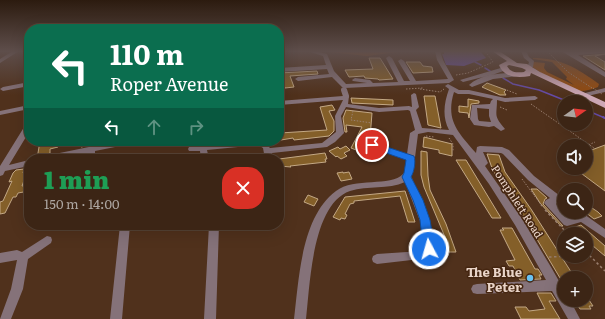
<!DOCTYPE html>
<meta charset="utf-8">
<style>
:root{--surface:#3c2515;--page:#432d1e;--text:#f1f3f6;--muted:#aca5a0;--line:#554234}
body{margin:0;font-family:Literata,serif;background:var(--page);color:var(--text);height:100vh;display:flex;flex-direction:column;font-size:15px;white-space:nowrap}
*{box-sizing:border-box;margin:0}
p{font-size:13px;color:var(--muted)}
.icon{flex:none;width:22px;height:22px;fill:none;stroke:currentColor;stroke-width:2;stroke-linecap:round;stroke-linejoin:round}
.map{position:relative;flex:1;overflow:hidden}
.drawer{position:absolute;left:24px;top:154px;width:260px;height:76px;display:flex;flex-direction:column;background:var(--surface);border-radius:16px;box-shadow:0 4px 16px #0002,0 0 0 1px var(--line)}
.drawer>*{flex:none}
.guide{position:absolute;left:24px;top:24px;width:260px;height:122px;border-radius:16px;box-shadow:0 4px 16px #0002,0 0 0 1px var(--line);background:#0b6e4f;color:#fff;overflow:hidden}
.needle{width:26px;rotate:76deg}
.fabs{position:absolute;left:557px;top:95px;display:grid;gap:8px}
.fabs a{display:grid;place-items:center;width:36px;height:36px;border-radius:50%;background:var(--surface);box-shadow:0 4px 16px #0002,0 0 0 1px var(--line);font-size:20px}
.pin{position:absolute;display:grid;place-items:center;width:34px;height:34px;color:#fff;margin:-17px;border:2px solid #fff;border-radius:50%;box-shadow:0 1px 4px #0007}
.me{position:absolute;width:44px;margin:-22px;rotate:354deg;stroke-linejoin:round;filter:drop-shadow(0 0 3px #0008)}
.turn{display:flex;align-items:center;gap:14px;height:84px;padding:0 20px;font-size:18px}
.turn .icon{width:52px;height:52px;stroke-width:2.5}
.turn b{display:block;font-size:28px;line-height:34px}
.lanes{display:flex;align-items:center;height:38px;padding:0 20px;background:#0003;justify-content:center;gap:20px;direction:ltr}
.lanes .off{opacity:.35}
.round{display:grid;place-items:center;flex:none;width:42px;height:42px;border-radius:16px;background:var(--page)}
.summary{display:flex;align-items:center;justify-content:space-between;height:68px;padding:0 20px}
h1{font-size:24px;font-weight:800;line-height:30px;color:#1e9e55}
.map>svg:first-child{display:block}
.green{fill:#944b0f}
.water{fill:#654ba7}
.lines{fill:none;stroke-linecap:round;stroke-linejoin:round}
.stream-far1{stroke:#654ba7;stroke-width:1.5}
.stream{stroke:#654ba7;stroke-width:2}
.building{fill:#845f29;stroke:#c3a885}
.path-far1{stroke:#9a7f6f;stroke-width:1;stroke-dasharray:1.5 1.5;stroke-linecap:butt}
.path{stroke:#9a7f6f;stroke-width:1.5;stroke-dasharray:2.5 2.5;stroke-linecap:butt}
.minor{fill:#857279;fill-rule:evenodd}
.major{fill:#cfa9b7;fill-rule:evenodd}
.path-bridge{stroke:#9a7f6f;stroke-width:1;stroke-dasharray:1.5 1.5;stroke-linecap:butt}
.minor-bridge{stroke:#857279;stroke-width:6}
.route{fill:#1a73e8;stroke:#114b97}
.poi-dot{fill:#6ac3f1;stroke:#452611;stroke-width:1.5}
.labels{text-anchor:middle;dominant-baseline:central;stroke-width:3;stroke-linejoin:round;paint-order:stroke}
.street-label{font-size:11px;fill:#e9d4c8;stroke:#452611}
.near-poi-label{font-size:13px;font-weight:bold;fill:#e9d4c8;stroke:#452611;text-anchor:end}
</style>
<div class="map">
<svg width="605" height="319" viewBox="0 0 605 319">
<rect width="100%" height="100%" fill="#50311c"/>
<!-- green -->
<path class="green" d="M319,51H405L367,56Z
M533,58C561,58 577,68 599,84L598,87C593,89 586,91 580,91C566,89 541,74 530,65L534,62L545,63L544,68L547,72L574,85L566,79L567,77L552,62L533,59Z"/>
<!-- water -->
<path class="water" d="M444,51H480L486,58L464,66L446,65L442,54H444Z"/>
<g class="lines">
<!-- stream-far1 -->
<path class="stream-far1" d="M475,62L481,65
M485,68L490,71
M503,78L513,84L539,90L569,102
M586,110L605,118"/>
<!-- stream -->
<path class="stream" d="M603,117L605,118"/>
</g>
<!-- building -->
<path class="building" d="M605,54L595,56L605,62V70L583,56Z
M369,58H380L393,79L379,80L378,79L365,78L364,76L349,77L345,70L373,69Z
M406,62H420L423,66L432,67L433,72L413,73Z
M317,71L318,74L290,76L294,87L285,88L283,82H279V73Z
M487,83L506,90L504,92L506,95H500L482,87Z
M424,96H435L441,128L428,125Z
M351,98L393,100V105L352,103Z
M468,99L479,101V103L471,104L469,118L468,113L459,112V106L468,107Z
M332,105L335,110L329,111L334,121V131L329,136L294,140L293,138L281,140L280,133L327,130L320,107Z
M346,110L372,113L370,138L363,136L356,150L351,148L362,127L346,125L347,132H345L343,118Z
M424,137L452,144V156L439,153V150L423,147Z
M40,141H59L58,147L50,149V153L37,159Z
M87,141H106V142L81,147V143Z
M605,145V191L574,168H586V152Z
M346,146L350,150L344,153L347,156L341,159L337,156L336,157L329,151L338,147L340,149Z
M421,151L427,152L428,176L430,190L446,224L456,252H444L441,246L443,245L439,237H445L424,187L421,175Z
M325,153L327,159H325L326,162L290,166L291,167L279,166V159Z
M487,154L499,155L505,172L531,209L575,278H560L519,209L491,168H492Z
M456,160H466L501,218H492Z
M24,169L23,173L27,172L22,186L29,185V191L18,193L16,197H13L5,213L0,214V202L3,201L12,181L9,182L13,173L16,170Z
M343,172V173L349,172L352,179L341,181L337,173Z
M531,189H537L547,198L545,199L543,204L563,226H561L540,203Z
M405,191L415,222H408L400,196L354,201V203L350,204L345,214L347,215L345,219L341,218L340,220L333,217L345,197Z
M308,195L318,199L314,206L304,202Z
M586,204L598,212L602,216L594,219L589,215L586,213Z
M581,225L605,246V256L586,240V234H580L573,228Z
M502,228H512L535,269H538L542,275H539L541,279L520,280L513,266H509L506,261L515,260L500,230H504Z
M537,293H551L556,301H549L560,319H521L515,307H526L529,311L545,309Z
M574,300H589L593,306H589L591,309H580Z"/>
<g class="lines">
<!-- path-far1 -->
<path class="path-far1" d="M547,51L568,72L592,88
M456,75L468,73L493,62L485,51
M406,89L423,88
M420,89L440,92L444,89
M504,89L517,94
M531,104L594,148
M500,107L507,110
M353,111L351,120L372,123
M426,136L434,137
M449,138L453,144V151
M586,146L595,142
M522,179L542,206"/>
<!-- path -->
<path class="path" d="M541,205L542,206
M545,210L568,234
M586,252L605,271
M549,257L572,256"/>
<!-- minor -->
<path class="minor" d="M13,51H19L0,63V59Z
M307,51H315L327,54L334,71L346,84L367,83L353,81L352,80L355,78L370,80L373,83L398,82L386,58L389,56L392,58L404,81H410L398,61L401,59L404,61L416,81L448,79L437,60L435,51H440L443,60L454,80L449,83L344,88L342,87L332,77L298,81L295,79L298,77L329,74L327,69L279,72V68L326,65L323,56Z
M521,51H526L529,57L534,61L533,67L524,68V66L528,65L529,62L524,58Z
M561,51H568L573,52L605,51V53L578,55L605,72V77Z
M504,67L507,69L506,70L495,74L463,82L460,80Z
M515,73L517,74V76L493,79L472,87L469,85C480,75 500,73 515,73Z
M29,82V86L3,91L0,89L3,87Z
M448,84L459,90H469L505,98L535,96L538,98L535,100L505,102L497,100C497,116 493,115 505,129L501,131L494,126L489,127L474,125L470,119L472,105L490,104L491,101L493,99L469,94H458L454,92C445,121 459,133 476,153L477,147L480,146L502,147L509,150L534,176L564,199V208L556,203V204L569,218L573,216L569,212H581L605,229V238L581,222L567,226L564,225L544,203L546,200L550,198L528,180L503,154L501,153L483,152L488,163L485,166L522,219L551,267L564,290V300H570L580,319H568L552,291L477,294L473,293L471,289L473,285L477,284L546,280L515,225L489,184L453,135L428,132L418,134L413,173L411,176C418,191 439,235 433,250C433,253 430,256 429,258L377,264L373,262L372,259L373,256L377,254L422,251L424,248L420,221L405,182C388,190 368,185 350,191C312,204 310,285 306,319H294C299,279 301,217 336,191C354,177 391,187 403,174C406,171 406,164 407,159L369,147L368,145L372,142L407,154L410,133L415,130L410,111L408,110L379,112L346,107L341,116L344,133L335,142L327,147L272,153L273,159H265L263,148L258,145L207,150L209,159H201L200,151H189L188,149L189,147L243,141H263L270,148L322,143L336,132L335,116L343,100L279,105V101L343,96L346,94L349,96L348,104L379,108L409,106L412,107L411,95L414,93L416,94L419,107L416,110L422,128L449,130C442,117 444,103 449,89L445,86ZM477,108L489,109V116L491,122L479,121L478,119Z
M605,88V92L583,97L580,95L581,94Z
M29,105V109L0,115V111Z
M26,124H29V132L9,165L29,160V166L5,171L3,175L0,176V166Z
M118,141H134L130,144L95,151V159H87V153L58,159H41L45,156Z
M140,154L144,157L143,159H131L132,157Z
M125,156L129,157L130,159H121Z
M120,225H130L122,319H110Z
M209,225H219L216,319H204Z
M47,236L51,237L52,240L51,243L28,259L23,289L11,319H0L11,289L17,260L0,263V253L17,250L22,252Z"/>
<!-- major -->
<path class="major" d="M492,51H499L517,63L527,64L540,72L605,102V108L531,73L530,76C518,78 504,78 499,65L507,61ZM509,65L522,68L526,70L524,72C517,73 510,72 507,66Z"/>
<!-- path-bridge -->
<path class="path-bridge" d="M593,88L602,94"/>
<!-- minor-bridge -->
<path class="minor-bridge" d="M344,90L346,96"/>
</g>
<!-- sky -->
<linearGradient id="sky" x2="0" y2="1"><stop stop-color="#2c1b0f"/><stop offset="0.54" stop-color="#5e4e4b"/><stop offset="1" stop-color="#5e4e4b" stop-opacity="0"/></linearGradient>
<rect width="605" height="95" fill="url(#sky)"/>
<!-- route -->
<path class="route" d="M372,142L414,156C416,162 414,172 411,177L423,200L430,220L435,249L433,253L429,255L425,253L423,249L420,220L413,200L402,177L404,173L406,160L369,147L368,145L369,143Z"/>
<!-- markers -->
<circle class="poi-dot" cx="530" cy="278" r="4"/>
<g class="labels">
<!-- street labels -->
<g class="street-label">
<text transform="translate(518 201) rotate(57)">Pomphlett Road</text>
</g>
<!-- near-poi labels -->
<g class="near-poi-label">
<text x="522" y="271">The Blue<tspan x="522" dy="15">Peter</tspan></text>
</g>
</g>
</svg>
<div class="fabs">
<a><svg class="needle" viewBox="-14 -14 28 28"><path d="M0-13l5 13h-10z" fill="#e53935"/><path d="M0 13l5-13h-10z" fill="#aca5a0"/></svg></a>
<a><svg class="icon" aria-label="sound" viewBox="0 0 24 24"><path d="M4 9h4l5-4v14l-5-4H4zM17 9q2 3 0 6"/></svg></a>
<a><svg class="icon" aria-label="search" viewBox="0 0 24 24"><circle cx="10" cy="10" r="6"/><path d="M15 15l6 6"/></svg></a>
<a><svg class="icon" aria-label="layers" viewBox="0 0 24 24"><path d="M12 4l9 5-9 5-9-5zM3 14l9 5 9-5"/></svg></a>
<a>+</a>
</div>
<div class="pin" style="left:372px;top:145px;background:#d93025"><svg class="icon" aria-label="arrive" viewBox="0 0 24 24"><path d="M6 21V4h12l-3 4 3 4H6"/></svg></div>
<svg class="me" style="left:429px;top:249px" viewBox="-20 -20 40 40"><circle r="17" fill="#1a73e8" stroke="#fff" stroke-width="3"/><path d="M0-11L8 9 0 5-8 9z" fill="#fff"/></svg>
<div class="guide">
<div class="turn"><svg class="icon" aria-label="left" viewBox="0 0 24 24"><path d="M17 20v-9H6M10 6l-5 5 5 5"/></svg><div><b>110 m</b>Roper Avenue</div></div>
<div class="lanes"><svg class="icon" aria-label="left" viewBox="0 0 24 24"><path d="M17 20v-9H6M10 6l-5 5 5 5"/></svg><svg class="icon off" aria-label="ahead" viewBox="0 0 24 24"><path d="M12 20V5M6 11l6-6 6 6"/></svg><svg class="icon off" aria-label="right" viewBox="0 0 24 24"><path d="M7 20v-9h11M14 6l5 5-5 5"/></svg></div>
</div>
<section class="drawer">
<div class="summary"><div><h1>1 min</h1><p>150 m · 14:00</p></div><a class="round" style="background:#d93025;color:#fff"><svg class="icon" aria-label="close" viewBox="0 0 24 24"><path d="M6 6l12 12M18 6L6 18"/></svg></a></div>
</section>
</div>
